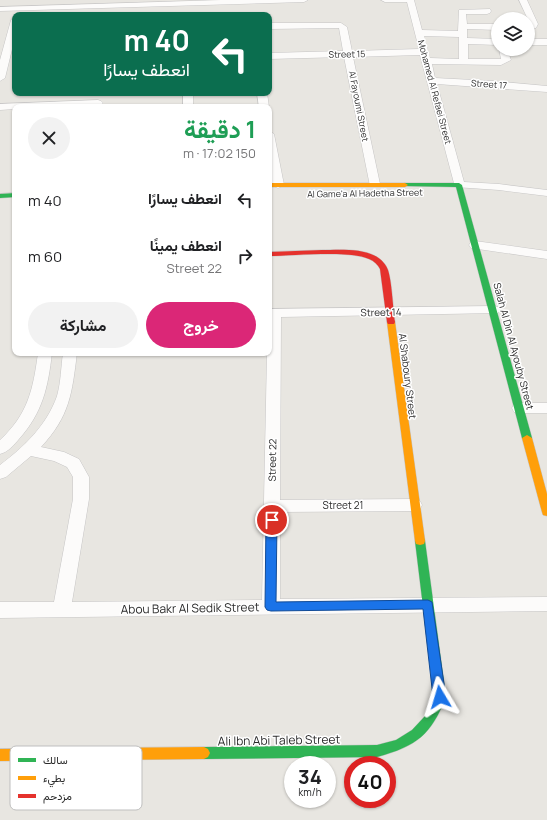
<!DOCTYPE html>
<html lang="ar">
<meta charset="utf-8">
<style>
:root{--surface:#fff;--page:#f2f2f2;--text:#202124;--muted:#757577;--accent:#db2777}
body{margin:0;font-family:Manrope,Vazirmatn,sans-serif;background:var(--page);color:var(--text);direction:rtl;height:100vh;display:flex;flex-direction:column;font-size:15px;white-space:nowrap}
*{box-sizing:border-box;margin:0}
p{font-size:13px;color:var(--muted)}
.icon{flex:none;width:22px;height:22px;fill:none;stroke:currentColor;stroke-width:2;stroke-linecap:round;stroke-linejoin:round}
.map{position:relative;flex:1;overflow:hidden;direction:ltr}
.drawer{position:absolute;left:12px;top:104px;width:260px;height:252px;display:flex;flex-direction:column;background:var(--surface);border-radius:8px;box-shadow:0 1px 3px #0004;direction:rtl}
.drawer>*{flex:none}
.hud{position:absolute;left:12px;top:12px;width:260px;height:84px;border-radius:8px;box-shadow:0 1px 3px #0004;direction:rtl;background:#0b6e4f;color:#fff;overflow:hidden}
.fabs{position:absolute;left:491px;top:12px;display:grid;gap:8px}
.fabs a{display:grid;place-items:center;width:44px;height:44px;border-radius:50%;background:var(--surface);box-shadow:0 1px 3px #0004;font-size:20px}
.speed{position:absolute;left:284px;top:756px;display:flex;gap:8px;font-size:20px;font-weight:700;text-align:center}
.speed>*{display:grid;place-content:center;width:52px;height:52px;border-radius:50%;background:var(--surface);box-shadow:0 1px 3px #0004;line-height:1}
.speed small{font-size:10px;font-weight:400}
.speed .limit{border:6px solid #d22;background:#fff;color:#111}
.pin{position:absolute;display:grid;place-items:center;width:34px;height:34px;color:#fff;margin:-17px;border:2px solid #fff;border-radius:50%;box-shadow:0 1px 4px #0007}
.me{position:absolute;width:44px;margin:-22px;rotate:353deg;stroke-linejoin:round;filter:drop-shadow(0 0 3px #0008)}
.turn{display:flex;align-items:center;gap:14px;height:84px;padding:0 16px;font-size:18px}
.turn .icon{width:52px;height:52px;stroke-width:2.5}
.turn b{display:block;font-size:28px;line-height:34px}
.round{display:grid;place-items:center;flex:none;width:42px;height:42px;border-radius:21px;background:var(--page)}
.head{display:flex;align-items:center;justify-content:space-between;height:68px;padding:0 16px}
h1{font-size:24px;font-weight:700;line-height:30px;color:#1e9e55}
.cta{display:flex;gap:8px;margin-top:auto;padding:8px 16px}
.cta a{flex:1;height:46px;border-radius:24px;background:var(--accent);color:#fff;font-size:16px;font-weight:700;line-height:46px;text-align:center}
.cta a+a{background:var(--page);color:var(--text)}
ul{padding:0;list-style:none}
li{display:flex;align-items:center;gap:12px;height:56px;padding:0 16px}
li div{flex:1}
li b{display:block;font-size:15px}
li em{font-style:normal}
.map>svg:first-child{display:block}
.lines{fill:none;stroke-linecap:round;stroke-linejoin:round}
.street-casing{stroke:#c6c5c5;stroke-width:1}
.fast-casing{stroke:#c6c5c5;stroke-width:1}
.slow-casing{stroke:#c6c5c5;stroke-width:1}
.jam-casing{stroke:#c6c5c5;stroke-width:1}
.street{fill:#fcfbfa;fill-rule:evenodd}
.fast{fill:#30b455;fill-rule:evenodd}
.slow{fill:#ff9f0a;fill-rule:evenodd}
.jam{fill:#e5322d;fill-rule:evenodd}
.route{fill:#1a73e8;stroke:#114b97}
.labels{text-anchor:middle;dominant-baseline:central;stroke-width:3;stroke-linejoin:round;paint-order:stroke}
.far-street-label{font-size:9px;fill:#2b2b2b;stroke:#fff}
.street-label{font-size:10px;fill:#2b2b2b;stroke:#fff}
.near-street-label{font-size:12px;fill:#2b2b2b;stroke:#fff}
.key{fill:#fff;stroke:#bfbfbf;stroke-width:1}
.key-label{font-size:11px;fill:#2b2b2b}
</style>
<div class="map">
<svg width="547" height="820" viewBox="0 0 547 820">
<rect width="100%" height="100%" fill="#e8e6e1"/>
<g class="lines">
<defs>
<path id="street" d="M221,0H308L304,2L0,11V7Z
M381,0H414L422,30L458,31L459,10L490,9L491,11L490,13L487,14H466L467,24H498V30L467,29V38L498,39V45L468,44V59H501L499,49H507L511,60L501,65L432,64L435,78L493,81L547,86V92L437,84L464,182L499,184L547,190V196L499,190L455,187L420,55L353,57L380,184L378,186H370L344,57L269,59V53L343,51L339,28L269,29V23H341L347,27L352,51L419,49L407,2H385ZM424,36L459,37V59L430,58Z
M519,0H527L538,24L536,28L528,30V24H530Z
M15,17V37L5,78L0,81V60L11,20Z
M528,39H547V45H528Z
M183,93H193V107H183Z
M257,93H267L269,107H259Z
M98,100L101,101L103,103L101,105L73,107H15V109L0,110V104Z
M269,131L274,134L284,185L278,188L272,185L269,165Z
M475,241L547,251V259L471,248L469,245L471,242Z
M493,306L498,307L500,310L498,313L281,317L280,500L414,499L420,501L422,505L420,509L414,511L280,512V599L547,597V611L0,618V602H54L73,499V477L67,467L54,461L31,456L6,477L0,479V465C24,447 47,425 57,396C61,382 61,367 63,353H77C72,393 70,416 41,447L64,452L79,459L89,477V499L72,602L262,600L267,353H269V309Z
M38,353H52C48,387 43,412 19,439C14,445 8,452 0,454V440C28,414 33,390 38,353Z
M519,403H547V413H519L514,412L512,408L514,404Z"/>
<path id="fast" d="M405,183H459L462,185L532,438L530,440H524L522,438L456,187L403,186L402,185Z
M15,193V197L0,198V194Z
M420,537L424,538L425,541L446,697C431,735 417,746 377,757L204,759L200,757L198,753L200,749L204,747L377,745L396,740L412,730L426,715L434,697L415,541L416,538Z"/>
<path id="slow" d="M269,183H405L408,185L405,187H269Z
M388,320H394L395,322L425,541L424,544L420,545L416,544L415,541L387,322Z
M527,435L532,438L547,494V516L543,515L542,512L522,438Z
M204,747L208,749L210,753L208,757L204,759L0,761V749Z"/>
<path id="jam" d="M322,250C342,250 379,246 388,270C392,282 393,309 395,322L394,324H388L387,322L380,269C378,265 374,261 369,259C349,250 293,256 269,256V252Z"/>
</defs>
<!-- street casing -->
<use href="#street" class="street-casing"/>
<!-- fast casing -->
<use href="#fast" class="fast-casing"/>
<!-- slow casing -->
<use href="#slow" class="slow-casing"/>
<!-- jam casing -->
<use href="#jam" class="jam-casing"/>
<!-- street -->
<use href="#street" class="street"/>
<!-- fast -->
<use href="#fast" class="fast"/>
<!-- slow -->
<use href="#slow" class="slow"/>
<!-- jam -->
<use href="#jam" class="jam"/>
</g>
<!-- route -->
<path class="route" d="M272,516L275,518L277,520L276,602L428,600L432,602L446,697L444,701L440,702L435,701L433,697L423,609L271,611L267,610L265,607L266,520L268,518Z"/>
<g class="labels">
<!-- far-street labels -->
<g class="far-street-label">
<text transform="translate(347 54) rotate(-1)">Street 15</text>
<text transform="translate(489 84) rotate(4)">Street 17</text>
<text transform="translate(435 92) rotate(75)">Mohamed Al Refaei Street</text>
<text transform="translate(359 106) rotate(79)">Al Fayoumi Street</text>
<text transform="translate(365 193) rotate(-1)">Al Game'a Al Hadetha Street</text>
</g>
<!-- street labels -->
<g class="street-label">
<text transform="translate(381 312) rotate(-1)">Street 14</text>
<text transform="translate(514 346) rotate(75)">Salah Al Din Al Ayouby Street</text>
<text transform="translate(408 376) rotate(83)">Al Shaboury Street</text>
<text transform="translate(272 460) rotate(-89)">Street 22</text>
<text x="343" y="505">Street 21</text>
</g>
<!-- near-street labels -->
<g class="near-street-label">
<text transform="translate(190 608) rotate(-1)">Abou Bakr Al Sedik Street</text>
<text transform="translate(279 740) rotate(-1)">Ali Ibn Abi Taleb Street</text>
</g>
</g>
<!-- legend -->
<rect x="10" y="746" width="132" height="64" rx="6" class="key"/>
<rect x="18" y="758" width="18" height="4" fill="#30b455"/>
<rect x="18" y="776" width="18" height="4" fill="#ff9f0a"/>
<rect x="18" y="794" width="18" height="4" fill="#e5322d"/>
<g class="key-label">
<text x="43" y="764">سالك</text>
<text x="43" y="782">بطيء</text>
<text x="43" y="800">مزدحم</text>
</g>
</svg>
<div class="fabs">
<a><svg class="icon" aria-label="layers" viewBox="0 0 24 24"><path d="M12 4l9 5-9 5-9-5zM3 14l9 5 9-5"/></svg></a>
</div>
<div class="speed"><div>34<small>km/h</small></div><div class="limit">40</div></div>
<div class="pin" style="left:272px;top:520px;background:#d93025"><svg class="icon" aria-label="arrive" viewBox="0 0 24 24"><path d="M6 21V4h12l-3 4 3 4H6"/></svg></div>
<svg class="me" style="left:440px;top:697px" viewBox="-20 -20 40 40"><path d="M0-17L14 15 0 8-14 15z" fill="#1a73e8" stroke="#fff" stroke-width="4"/></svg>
<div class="hud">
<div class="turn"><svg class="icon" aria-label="left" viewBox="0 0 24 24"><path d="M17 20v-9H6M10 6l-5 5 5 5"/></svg><div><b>40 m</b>انعطف يسارًا</div></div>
</div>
<section class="drawer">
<div class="head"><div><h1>1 دقيقة</h1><p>150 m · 17:02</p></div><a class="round"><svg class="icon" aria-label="close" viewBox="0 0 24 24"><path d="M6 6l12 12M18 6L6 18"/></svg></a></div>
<ul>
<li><svg class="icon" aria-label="left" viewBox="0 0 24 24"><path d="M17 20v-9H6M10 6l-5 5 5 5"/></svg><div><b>انعطف يسارًا</b></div><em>40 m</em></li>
<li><svg class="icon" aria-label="right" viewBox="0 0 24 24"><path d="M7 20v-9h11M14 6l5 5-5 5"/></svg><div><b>انعطف يمينًا</b><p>Street 22</p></div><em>60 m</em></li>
</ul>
<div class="cta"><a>خروج</a><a>مشاركة</a></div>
</section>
</div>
